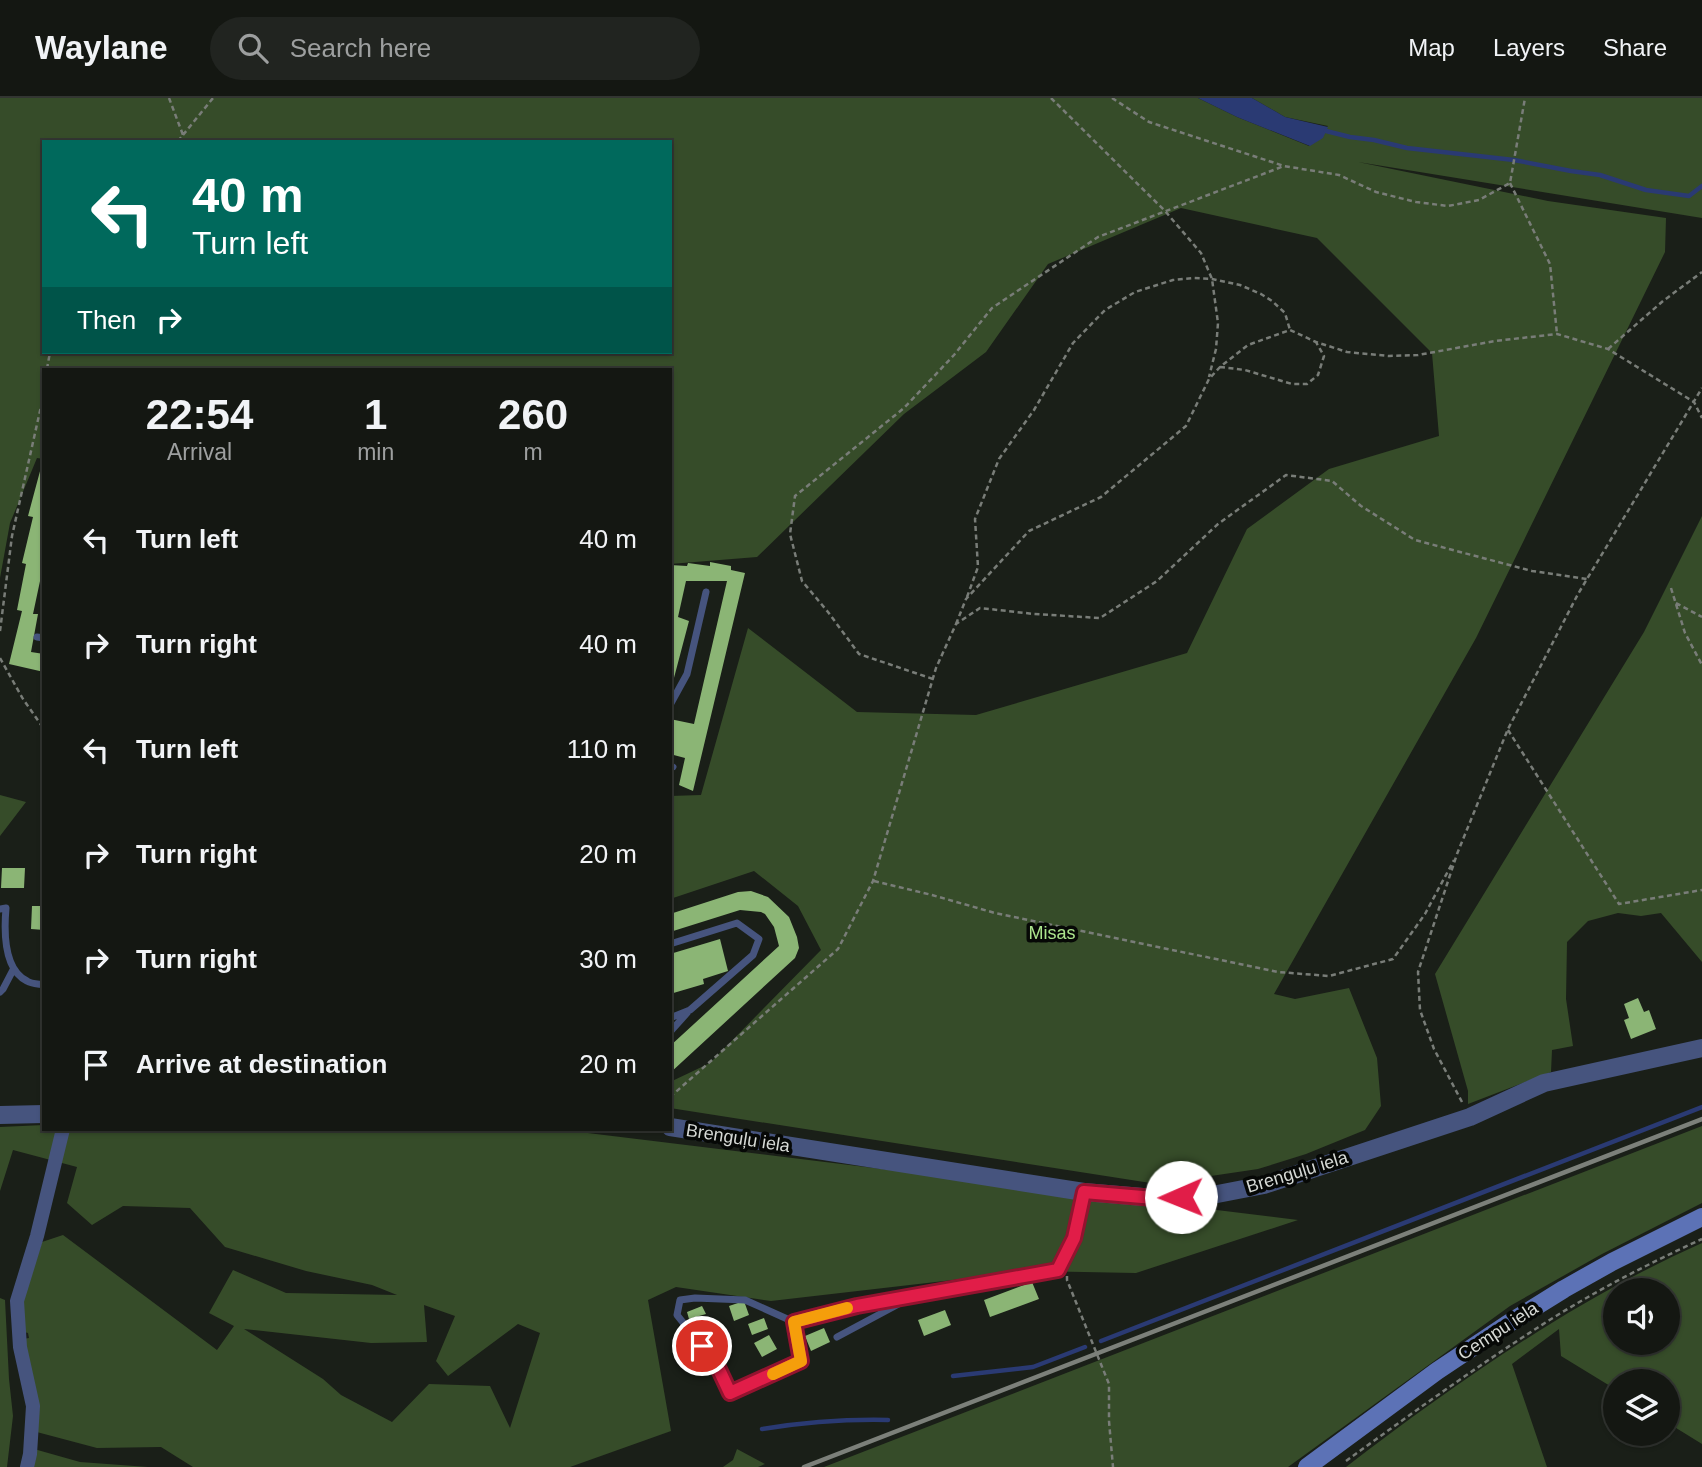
<!DOCTYPE html>
<meta charset="utf-8">
<style>
:root{--surface:#141712;--page:#212420;--text:#f1f3f6;--muted:#9d9f9f;--line:#333632}
body{margin:0;font-family:Arial,sans-serif;background:var(--page);color:var(--text);height:100vh;display:flex;flex-direction:column;font-size:26px;white-space:nowrap}
*{box-sizing:border-box;margin:0}
p{font-size:23px;color:var(--muted)}
.icon{flex:none;width:38px;height:38px;fill:none;stroke:currentColor;stroke-width:2;stroke-linecap:round;stroke-linejoin:round}
.map{position:relative;flex:1;overflow:hidden}
.side{position:absolute;left:42px;top:270px;width:630px;height:763px;display:flex;flex-direction:column;background:var(--surface);border-radius:0px;box-shadow:0 2px 5px #0004,0 0 0 2px var(--line)}
.side>*{flex:none}
.top-card{position:absolute;left:42px;top:42px;width:630px;height:214px;border-radius:0px;box-shadow:0 2px 5px #0004,0 0 0 2px var(--line);background:#00695c;color:#fff;overflow:hidden}
.controls{position:absolute;left:1603px;top:1180px;display:grid;gap:14px}
.controls a{display:grid;place-items:center;width:77px;height:77px;border-radius:50%;background:var(--surface);box-shadow:0 2px 5px #0004,0 0 0 2px var(--line);font-size:35px}
.pin{position:absolute;display:grid;place-items:center;width:60px;height:60px;color:#fff;margin:-30px;border:4px solid #fff;border-radius:50%;box-shadow:0 2px 7px #0007}
.me{position:absolute;width:77px;margin:-38px;rotate:269deg;stroke-linejoin:round;filter:drop-shadow(0 0 5px #0008)}
.turn{display:flex;align-items:center;gap:24px;height:147px;padding:0 35px;font-size:32px}
.turn .icon{width:91px;height:91px;stroke-width:2.5}
.turn b{display:block;font-size:49px;line-height:60px}
.then{display:flex;align-items:center;height:66px;padding:0 35px;background:#0003;gap:14px;font-size:26px}
.eta{display:flex;justify-content:space-evenly;align-items:center;height:119px;text-align:center}
.eta b{font-size:42px;font-weight:800;line-height:49px}
ul{padding:0;list-style:none}
li{display:flex;align-items:center;gap:21px;height:105px;padding:0 35px}
li div{flex:1}
li b{display:block;font-size:26px}
li em{font-style:normal}
header{display:flex;align-items:center;gap:42px;box-sizing:border-box;height:98px;padding:0 35px;background:var(--surface);border-bottom:2px solid var(--line)}
header strong{font-size:33px}
nav{display:flex;gap:38px;margin-inline-start:auto;font-size:24px}
.search{width:490px;height:63px;background:var(--page);display:flex;align-items:center;gap:18px;box-sizing:border-box;padding:0 24px;border-radius:38px;color:var(--muted);font-size:26px}
.map>svg:first-child{display:block}
.green{fill:#364c29;fill-rule:evenodd}
.water{fill:#2a3a73}
.lines{fill:none;stroke-linecap:round;stroke-linejoin:round}
.stream{stroke:#2a3a73;stroke-width:4.5}
.building{fill:#8bb575}
.path{stroke:#797d78;stroke-width:2.5;stroke-dasharray:5 3.5;stroke-linecap:butt}
.service{stroke:#46547e;stroke-width:7}
.minor{stroke:#46547e;stroke-width:14}
.tertiary{stroke:#46547e;stroke-width:18}
.secondary{stroke:#5c72b6;stroke-width:18}
.rail{stroke:#7c807a;stroke-width:4.5}
.route-casing{stroke:#92132f;stroke-width:18}
.route{stroke:#e11d48;stroke-width:12}
.slow{stroke:#f59e0b;stroke-width:12}
.labels{text-anchor:middle;dominant-baseline:central;stroke-width:7;stroke-linejoin:round;paint-order:stroke}
.park-label{font-size:18px;fill:#ace58d;stroke:#060806}
.street-label{font-size:18px;fill:#d6d9d5;stroke:#060806}
</style>
<header>
<strong>Waylane</strong>
<div class="search"><svg class="icon" aria-label="search" viewBox="0 0 24 24"><circle cx="10" cy="10" r="6"/><path d="M15 15l6 6"/></svg>Search here</div>
<nav><a>Map</a><a>Layers</a><a>Share</a></nav>
</header>
<div class="map">
<svg width="1702" height="1369" viewBox="0 0 1702 1369">
<rect width="100%" height="100%" fill="#1a1f18"/>
<!-- green -->
<path class="green" d="M0,0H1198L1237,19L1309,48L1328,28L1285,19L1252,0H1702V120L1358,64L1548,103L1666,120L1665,154L1476,540L1274,896L1295,901L1349,890L1377,960L1381,1008L1365,1032L1306,1056L1258,1071L1157,1086L670,1010V984L710,965L821,852L798,808L754,773L670,801V698L701,697L748,530L857,614L976,617L1187,555L1247,431L1329,371L1439,338L1432,255L1317,140L1181,110L1048,166L986,254L904,316L757,459L670,466V271H44V361L37,360L10,425L0,480ZM44,44H670V254H44Z
M1702,418V864L1661,815L1641,818L1618,815L1588,823L1567,844L1566,901L1573,948L1552,952L1551,974L1468,1006V993L1435,876L1644,534Z
M0,697L26,704L0,738Z
M44,1027V1031H555L1298,1122L1136,1175L1031,1173L771,1203L676,1189L648,1202L671,1333L570,1369H193L161,1349L97,1350L33,1333L23,1241L29,1240L28,1235L20,1233L21,1210L42,1144L63,1137L217,1252L234,1228L209,1215L233,1172L286,1195L397,1197L372,1187L306,1173L225,1149L190,1110L123,1108L92,1127L67,1105L77,1069L13,1052L0,1093V1029ZM424,1207L455,1218L436,1263L448,1278L518,1226L540,1235L510,1330L490,1288L429,1286L392,1324L341,1297L323,1281L244,1231L371,1245L427,1244Z
M1702,1028V1105L1602,1156L1510,1208L1288,1369H824Z
M1702,1145V1346L1668,1325V1283H1615V1291L1561,1258L1559,1231L1512,1266L1547,1369H1346C1457,1284 1574,1202 1702,1145ZM1615,1192H1668V1244H1615Z
M0,1200L5,1202L9,1281L13,1318L7,1369H0Z
M34,1351L80,1364L148,1369H32Z
M737,1351L765,1366L758,1369H723L733,1362Z"/>
<!-- water -->
<path class="water" d="M1198,0H1252L1285,19L1328,29L1323,40L1310,48L1237,19Z"/>
<g class="lines">
<!-- stream -->
<path class="stream" d="M1326,33L1350,39L1374,42L1407,50L1514,62L1571,73L1600,77L1646,92L1689,98L1702,88
M1101,1243L1702,1009
M953,1278L1033,1269L1085,1249
M762,1331C806,1324 843,1321 888,1322"/>
</g>
<!-- building -->
<path class="building" d="M43,362L44,454L41,468L43,469L33,516H38L31,554L44,556V574L9,566L22,513L17,512L26,466L22,465L33,419L28,418Z
M710,464L731,468V472L745,475L693,693L679,687L685,660L670,656V621L694,626L727,483H686L678,519L689,523L670,595V467L687,468L688,465L710,468Z
M2,770H25L24,790H1Z
M751,793L768,799L789,819L797,839L799,850L795,860L670,975V948L779,848L774,829L765,816L761,814L740,812L670,834V816L738,794Z
M32,808H44V832L31,831Z
M720,841L728,873L703,881L704,886L670,896V856Z
M1638,900L1644,914L1649,912L1656,931L1631,941L1624,922L1629,920L1624,906Z
M1032,1184L1039,1201L990,1219L984,1202Z
M744,1203L749,1217L734,1223L729,1208Z
M702,1208L706,1216L689,1221L687,1214Z
M945,1212L951,1227L924,1238L918,1222Z
M764,1220L768,1231L752,1237L748,1226Z
M824,1230L830,1244L811,1253L805,1238Z
M769,1237L777,1251L762,1259L754,1245Z"/>
<g class="lines">
<!-- path -->
<path class="path" d="M169,0L183,37L177,44
M1051,0L1165,113L1201,155L1212,181L1218,225L1216,251L1209,279
M1112,0L1149,24L1284,68L1339,77L1376,94L1416,104L1448,108L1479,102L1510,85L1525,0
M183,37L213,0
M1510,85L1550,166L1557,236
M1608,251L1663,203L1702,174
M1220,269L1245,272L1292,286H1307L1318,277L1324,258L1316,244
M47,271L50,254
M1671,490L1685,535L1702,567
M967,499L978,469L975,421L999,361L1034,312L1073,245L1105,212L1135,194L1173,182L1194,180L1212,181L1240,187L1261,196L1272,203L1285,215L1290,232
M1676,505L1702,519
M956,526L966,501L1029,433L1101,399L1186,328L1209,281L1220,269L1248,247L1290,232L1316,244L1347,254L1389,258L1418,257L1495,243L1557,236L1608,251L1694,304L1702,320
M0,533L12,438L44,295
M0,560L23,601L44,631
M933,581L859,556L828,514L802,483L790,436L795,398L904,310L954,257L992,210L1098,139L1284,68
M1508,632L1619,806L1702,792
M874,783L932,797L995,815L1278,874L1329,878L1393,861L1425,816L1454,762
M670,999L838,851L873,783L936,570L956,526L980,510L1034,516L1100,520L1157,483L1218,426L1286,377L1332,383L1361,408L1415,442L1532,473L1587,481
M1462,1004L1434,951L1420,912L1418,874L1457,756L1508,631L1578,496L1702,290
M1067,1178V1182L1109,1286V1323L1113,1369
M1346,1363C1415,1313 1484,1263 1556,1218C1603,1189 1652,1164 1702,1141"/>
<!-- service -->
<path class="service" d="M37,539L44,540
M670,607L687,576L706,494
M670,668L673,669
M0,811L6,810C4,833 3,871 27,883C31,886 39,886 44,887
M670,846L737,825L759,841L753,857L690,912L670,920
M0,894L3,891L13,872
M670,934L687,915
M794,1224L745,1202L695,1200L680,1202L677,1217L714,1263L730,1295L801,1263L794,1224L857,1208L1058,1172L1074,1140L1084,1095
M837,1239L908,1201"/>
<!-- minor -->
<path class="minor" d="M27,1369L30,1356L33,1308L20,1249L17,1203L37,1138L63,1031"/>
<!-- tertiary -->
<path class="tertiary" d="M0,1017L44,1016
M670,1029L1084,1094L1155,1100L1207,1098L1264,1087L1470,1019L1544,985L1702,950"/>
<!-- secondary -->
<path class="secondary" d="M1307,1369L1437,1273L1506,1227L1564,1191L1612,1164L1702,1119"/>
<!-- rail -->
<path class="rail" d="M804,1369L1702,1021"/>
</g>
<g class="lines">
<defs>
<path id="route" d="M702,1248L715,1263L730,1295L801,1263L794,1224L857,1208L1058,1172L1074,1140L1084,1094L1154,1100L1181,1099"/>
</defs>
<!-- route casing -->
<use href="#route" class="route-casing"/>
<!-- route -->
<use href="#route" class="route"/>
<!-- slow -->
<path class="slow" d="M773,1276L801,1263L794,1224L847,1210"/>
</g>
<g class="labels">
<!-- park labels -->
<g class="park-label">
<text x="1052" y="835">Misas</text>
</g>
<!-- street labels -->
<g class="street-label">
<text transform="translate(738 1040) rotate(9)">Brenguļu iela</text>
<text transform="translate(1297 1074) rotate(-17)">Brenguļu iela</text>
<text transform="translate(1498 1233) rotate(-33)">Cempu iela</text>
</g>
</g>
</svg>
<div class="controls">
<a><svg class="icon" aria-label="sound" viewBox="0 0 24 24"><path d="M4 9h4l5-4v14l-5-4H4zM17 9q2 3 0 6"/></svg></a>
<a><svg class="icon" aria-label="layers" viewBox="0 0 24 24"><path d="M12 4l9 5-9 5-9-5zM3 14l9 5 9-5"/></svg></a>
</div>
<div class="pin" style="left:702px;top:1248px;background:#d93025"><svg class="icon" aria-label="arrive" viewBox="0 0 24 24"><path d="M6 21V4h12l-3 4 3 4H6"/></svg></div>
<svg class="me" style="left:1181px;top:1099px" viewBox="-20 -20 40 40"><circle r="19" fill="#fff"/><path d="M0-13L10 11 0 6-10 11z" fill="#e11d48"/></svg>
<div class="top-card">
<div class="turn"><svg class="icon" aria-label="left" viewBox="0 0 24 24"><path d="M17 20v-9H6M10 6l-5 5 5 5"/></svg><div><b>40 m</b>Turn left</div></div>
<div class="then">Then<svg class="icon" aria-label="right" viewBox="0 0 24 24"><path d="M7 20v-9h11M14 6l5 5-5 5"/></svg></div>
</div>
<section class="side">
<div class="eta">
<div><b>22:54</b><p>Arrival</p></div>
<div><b>1</b><p>min</p></div>
<div><b>260</b><p>m</p></div>
</div>
<ul>
<li><svg class="icon" aria-label="left" viewBox="0 0 24 24"><path d="M17 20v-9H6M10 6l-5 5 5 5"/></svg><div><b>Turn left</b></div><em>40 m</em></li>
<li><svg class="icon" aria-label="right" viewBox="0 0 24 24"><path d="M7 20v-9h11M14 6l5 5-5 5"/></svg><div><b>Turn right</b></div><em>40 m</em></li>
<li><svg class="icon" aria-label="left" viewBox="0 0 24 24"><path d="M17 20v-9H6M10 6l-5 5 5 5"/></svg><div><b>Turn left</b></div><em>110 m</em></li>
<li><svg class="icon" aria-label="right" viewBox="0 0 24 24"><path d="M7 20v-9h11M14 6l5 5-5 5"/></svg><div><b>Turn right</b></div><em>20 m</em></li>
<li><svg class="icon" aria-label="right" viewBox="0 0 24 24"><path d="M7 20v-9h11M14 6l5 5-5 5"/></svg><div><b>Turn right</b></div><em>30 m</em></li>
<li><svg class="icon" aria-label="arrive" viewBox="0 0 24 24"><path d="M6 21V4h12l-3 4 3 4H6"/></svg><div><b>Arrive at destination</b></div><em>20 m</em></li>
</ul>
</section>
</div>
